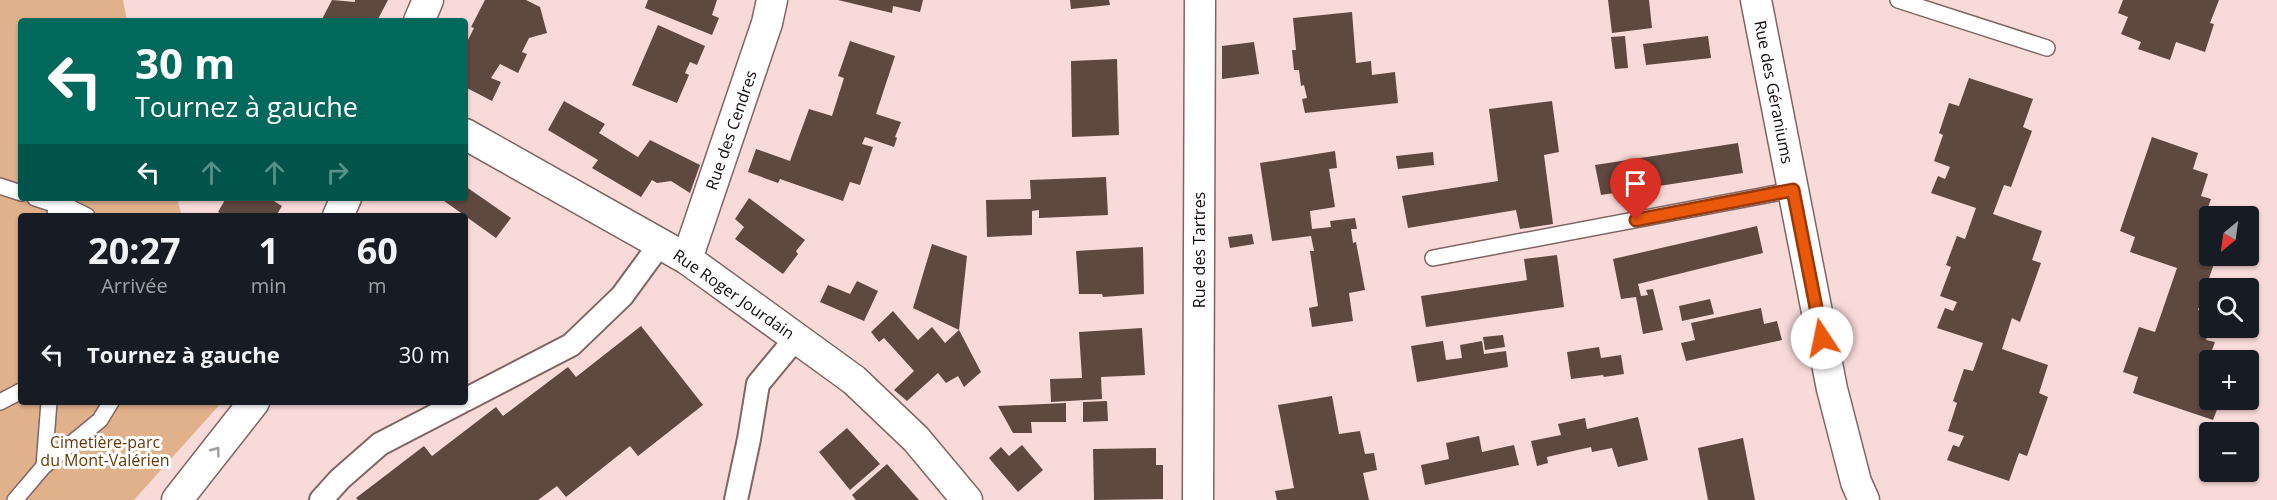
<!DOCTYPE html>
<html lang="fr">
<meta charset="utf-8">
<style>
:root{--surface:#171b24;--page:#242831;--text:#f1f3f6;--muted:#9ea1a6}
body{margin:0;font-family:"Open Sans",sans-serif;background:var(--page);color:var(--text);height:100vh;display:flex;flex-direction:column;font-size:22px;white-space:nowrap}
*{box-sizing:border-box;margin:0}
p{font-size:20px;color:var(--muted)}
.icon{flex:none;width:33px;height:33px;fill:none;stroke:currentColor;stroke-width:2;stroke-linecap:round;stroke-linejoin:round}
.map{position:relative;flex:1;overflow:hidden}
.panel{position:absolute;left:18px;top:213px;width:450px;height:192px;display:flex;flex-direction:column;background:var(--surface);border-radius:6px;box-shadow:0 2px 4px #0004}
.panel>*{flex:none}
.guide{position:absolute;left:18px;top:18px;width:450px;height:183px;border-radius:6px;box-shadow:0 2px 4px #0004;background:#00695c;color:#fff;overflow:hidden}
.needle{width:39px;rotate:209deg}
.fabs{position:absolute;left:2199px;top:206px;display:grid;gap:12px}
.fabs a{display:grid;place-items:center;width:60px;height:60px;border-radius:6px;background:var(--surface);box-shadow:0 2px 4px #0004;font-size:30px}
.pin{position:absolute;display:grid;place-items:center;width:51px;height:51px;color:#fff;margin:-62px -26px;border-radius:50% 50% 50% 0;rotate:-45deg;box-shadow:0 0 6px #0007}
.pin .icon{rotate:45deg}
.me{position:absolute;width:66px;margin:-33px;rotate:349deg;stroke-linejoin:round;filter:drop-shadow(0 0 4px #0008)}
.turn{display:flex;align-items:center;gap:21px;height:126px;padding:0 18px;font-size:27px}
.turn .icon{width:78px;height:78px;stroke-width:2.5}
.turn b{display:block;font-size:42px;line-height:51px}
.lanes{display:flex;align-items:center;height:57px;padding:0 18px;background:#0003;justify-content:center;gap:30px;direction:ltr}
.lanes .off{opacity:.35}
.eta{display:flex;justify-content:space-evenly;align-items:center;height:102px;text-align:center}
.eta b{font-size:36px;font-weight:700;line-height:42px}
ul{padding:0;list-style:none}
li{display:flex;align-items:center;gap:18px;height:78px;padding:0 18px}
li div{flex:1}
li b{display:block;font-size:22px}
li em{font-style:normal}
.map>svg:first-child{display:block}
.green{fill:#e1b18c}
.building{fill:#5f4840}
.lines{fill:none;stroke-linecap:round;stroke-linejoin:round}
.service-casing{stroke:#7f6564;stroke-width:18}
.pedestrian-casing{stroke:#7f6564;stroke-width:26}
.minor-casing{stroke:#7f6564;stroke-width:33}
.service{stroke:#fff;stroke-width:15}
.pedestrian{stroke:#fff;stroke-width:22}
.minor{stroke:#fff;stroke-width:30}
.oneway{stroke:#a09d9d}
.route-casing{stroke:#983908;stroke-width:15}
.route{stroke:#ea580c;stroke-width:10}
.labels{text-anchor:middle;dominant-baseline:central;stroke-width:6;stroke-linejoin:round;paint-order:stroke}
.street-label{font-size:16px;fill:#120909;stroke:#fff}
.park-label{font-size:16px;fill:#683906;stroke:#fff}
</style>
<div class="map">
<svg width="2277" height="500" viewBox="0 0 2277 500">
<rect width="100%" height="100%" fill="#f8dad9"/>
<!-- green -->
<path class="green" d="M0,0H123L127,21H21V198H177L182,216H21V402H222L134,500H0Z"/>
<!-- building -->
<path class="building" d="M332,0L355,2V0H388L377,21H321Z
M485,0H526L540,7L547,33L529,38L522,52L527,54L518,73L500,64L491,78L501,82L492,101L465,87L467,81L465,80V46L474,28L471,27Z
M648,0H717L712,15L719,18L712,35L645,8Z
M838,0H923L920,12L893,6L892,13Z
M1070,0H1109L1110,5L1071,9Z
M1608,0H1649L1652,28L1612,33Z
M2123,0H2219L2210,23L2214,24L2205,52L2176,42L2170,60L2138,49L2141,42L2121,34L2128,17L2118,13Z
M1352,12L1356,63L1371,61L1372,75L1395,72L1398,103L1305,113L1302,99L1307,98L1304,85L1301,86L1299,70H1294L1292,50H1296L1293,18Z
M658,25L705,46L697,65L690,62L685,73L689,75L677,103L632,85Z
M1625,36L1628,68L1615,69L1611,37Z
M1708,36L1711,58L1646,65L1643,44Z
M850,41L895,56L876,114L901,122L895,137L897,138L894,147L865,137L862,144L873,147L860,185L850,182L843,201L780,179L778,183L748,172L756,149L790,161L809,109L832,116L844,78L838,76Z
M1254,42L1259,74L1222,79V46Z
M1117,59L1119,135L1072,137L1071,61Z
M1969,78L2033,99L2023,127L2032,131L2011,187L2004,185L1993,214L2042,231L2032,260L2041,263L2020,322L2012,318L2002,349L2048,365L2039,393L2048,397L2027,456L2019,453L2009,481L1947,460L1953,445L1959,447L1964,436L1948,431L1957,403L1953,401L1964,369L1973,371L1983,343L1937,328L1945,308L1953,311L1957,302L1940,296L1951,267L1946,265L1957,236L1965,239L1976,208L1931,193L1938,176L1945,179L1950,167L1934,161L1943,135L1939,133L1949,103L1959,106Z
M564,101L605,124L599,133L638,157L650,140L700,165L690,193L671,181L657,183L652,180L641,197L592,168L598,160L548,130Z
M1552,101L1559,152L1544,155L1553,224L1520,229L1516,210L1408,228L1402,196L1498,181L1489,109Z
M2152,137L2198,153L2193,169L2208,174L2201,196L2211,199L2200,230L2210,233V255H2217L2198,310L2210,314V327L2206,340L2215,342L2204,372L2210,374V399H2221L2213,420L2133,393L2138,377L2123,372L2139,327L2155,332L2177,268L2130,252L2135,237L2120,231Z
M1738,143L1743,173L1601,195L1595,165Z
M1335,151L1337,168L1329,169L1335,207L1310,211L1312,229L1331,227L1330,221L1355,218L1357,229H1351L1353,243L1356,242L1365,290L1349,293L1353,321L1312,327L1309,308L1318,306L1310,251H1314L1311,236L1272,241L1260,163Z
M1433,152L1434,165L1398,169L1396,156Z
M1106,177L1108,215L1039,218V210L1032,211V235L987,237L986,200L1031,199L1030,180Z
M465,186L511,218L496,238L440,198H465Z
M226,198H269L282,206L276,216H225L218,212Z
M749,198L805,240L796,251L798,254L783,274L735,239L744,227L735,219Z
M1757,226L1763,253L1638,284L1641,296L1648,295L1646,290L1653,289L1663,330L1643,334L1636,297L1621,299L1613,259Z
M1252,234L1254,244L1230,248L1228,237Z
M932,244L967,256L959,330L913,308Z
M1143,247L1144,294L1103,297L1102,294H1079L1076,251Z
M1557,255L1564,307L1426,327L1421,296L1527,280L1524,259Z
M857,281L878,291L864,321L820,302L828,285L850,294Z
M1710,299L1714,314L1682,321L1679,306Z
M1761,308L1764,324L1777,321L1782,340L1686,361L1681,343L1695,340L1691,323Z
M893,311L918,340L932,327L945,343L959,330L981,372L964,387L958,376L946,383L938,373L907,401L894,390L914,371L884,338L879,342L871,332Z
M641,326L703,405L638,456L630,446L566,497L557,486L538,500H358L356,498L424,446L432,456L496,407L503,416L568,367L576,377Z
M1142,328L1145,375L1101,377L1102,399L1051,402L1050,379L1082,378L1079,332Z
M1503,335L1505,347L1485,350L1483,337Z
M1443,341L1446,360L1462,358L1460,345L1482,341L1484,354L1506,351L1508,367L1417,382L1411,346Z
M1599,347L1601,358L1621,355L1624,374L1604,377L1603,375L1571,379L1567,352Z
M1332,396L1339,434L1360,431L1365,454L1374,453L1377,470L1363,473L1369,500H1277L1275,491L1294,488L1278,405Z
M1107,401L1108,421L1083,422V402Z
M1066,403V422H1031L1032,433H1013L998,406Z
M1638,417L1648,460L1618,467L1612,448L1592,452L1591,447L1547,457L1548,463L1537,466L1531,441L1561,435L1558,424L1585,418L1587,429Z
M2202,427L2216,432H2210V439L2200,435Z
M847,428L880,464L850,490L819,452Z
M1479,436L1482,452L1514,445L1519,465L1425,485L1421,465L1449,459L1446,443Z
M1743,438L1755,500H1708L1698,448Z
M1022,445L1043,470L1018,492L989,458L1001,447L1009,456Z
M1156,448V465H1163V499L1094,500L1093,449Z
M887,464L919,500H856L852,495Z"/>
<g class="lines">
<defs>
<path id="service" d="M1898,0L2047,48
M0,186L21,193
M35,198L56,205
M55,216L56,205L69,207L87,216
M1433,258L1793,190
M0,402L21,391
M44,466L49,402
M15,500L44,466L100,420L111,402"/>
<path id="pedestrian" d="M465,400L571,345L622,296L660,244
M321,500L340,479L380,444L461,402
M736,500L749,439L758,384L796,338"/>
<path id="minor" d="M1756,0L1832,389L1856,482L1864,500
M419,21L428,0
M465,134L687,259L854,380L916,439L967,500
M338,216L346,198
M687,259L767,23L772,0
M177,500L254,402
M1198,500L1200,0"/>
</defs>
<!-- service casing -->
<use href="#service" class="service-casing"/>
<!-- pedestrian casing -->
<use href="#pedestrian" class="pedestrian-casing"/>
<!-- minor casing -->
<use href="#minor" class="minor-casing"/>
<!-- service -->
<use href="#service" class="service"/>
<!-- pedestrian -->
<use href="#pedestrian" class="pedestrian"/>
<!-- minor -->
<use href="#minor" class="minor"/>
</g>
<!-- one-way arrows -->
<defs><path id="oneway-chevron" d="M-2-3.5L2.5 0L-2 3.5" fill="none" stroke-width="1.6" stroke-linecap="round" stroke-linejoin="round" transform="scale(1.5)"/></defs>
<use class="oneway" href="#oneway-chevron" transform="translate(216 451) rotate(-53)"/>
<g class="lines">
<defs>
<path id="route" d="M1636,220L1793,190L1822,338"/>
</defs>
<!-- route casing -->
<use href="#route" class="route-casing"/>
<!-- route -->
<use href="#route" class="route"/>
</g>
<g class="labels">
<!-- street labels -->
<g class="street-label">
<text transform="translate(1774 92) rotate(79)">Rue des Géraniums</text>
<text transform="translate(731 130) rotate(-71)">Rue des Cendres</text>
<text transform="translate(1199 250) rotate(-90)">Rue des Tartres</text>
<text transform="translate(734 294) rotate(35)">Rue Roger Jourdain</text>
</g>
<!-- park labels -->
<g class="park-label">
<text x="105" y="442">Cimetière-parc<tspan x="105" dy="18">du Mont-Valérien</tspan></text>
</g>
</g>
</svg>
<div class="fabs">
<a><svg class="needle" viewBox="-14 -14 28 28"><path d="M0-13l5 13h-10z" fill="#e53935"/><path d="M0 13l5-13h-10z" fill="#9ea1a6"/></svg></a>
<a><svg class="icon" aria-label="search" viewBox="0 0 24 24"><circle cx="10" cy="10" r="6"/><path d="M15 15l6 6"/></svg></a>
<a>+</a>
<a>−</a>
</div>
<div class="pin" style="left:1636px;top:220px;background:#d93025"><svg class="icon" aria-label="arrive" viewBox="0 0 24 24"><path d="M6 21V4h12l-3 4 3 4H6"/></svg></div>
<svg class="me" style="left:1822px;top:338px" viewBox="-20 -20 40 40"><circle r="19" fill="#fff"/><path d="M0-13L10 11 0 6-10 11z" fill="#ea580c"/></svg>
<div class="guide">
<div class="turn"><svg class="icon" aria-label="left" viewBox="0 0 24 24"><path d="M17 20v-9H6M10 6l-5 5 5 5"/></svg><div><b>30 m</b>Tournez à gauche</div></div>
<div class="lanes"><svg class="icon" aria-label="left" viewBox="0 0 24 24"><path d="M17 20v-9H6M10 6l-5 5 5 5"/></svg><svg class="icon off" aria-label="ahead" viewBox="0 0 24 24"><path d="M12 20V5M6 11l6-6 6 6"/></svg><svg class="icon off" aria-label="ahead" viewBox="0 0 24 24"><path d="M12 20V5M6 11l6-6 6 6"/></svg><svg class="icon off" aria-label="right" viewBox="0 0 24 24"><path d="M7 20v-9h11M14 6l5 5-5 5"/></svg></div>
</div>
<section class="panel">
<div class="eta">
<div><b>20:27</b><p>Arrivée</p></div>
<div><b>1</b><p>min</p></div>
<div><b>60</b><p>m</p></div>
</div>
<ul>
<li><svg class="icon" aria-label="left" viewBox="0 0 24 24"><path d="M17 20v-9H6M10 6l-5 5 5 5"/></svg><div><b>Tournez à gauche</b></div><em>30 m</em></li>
</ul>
</section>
</div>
